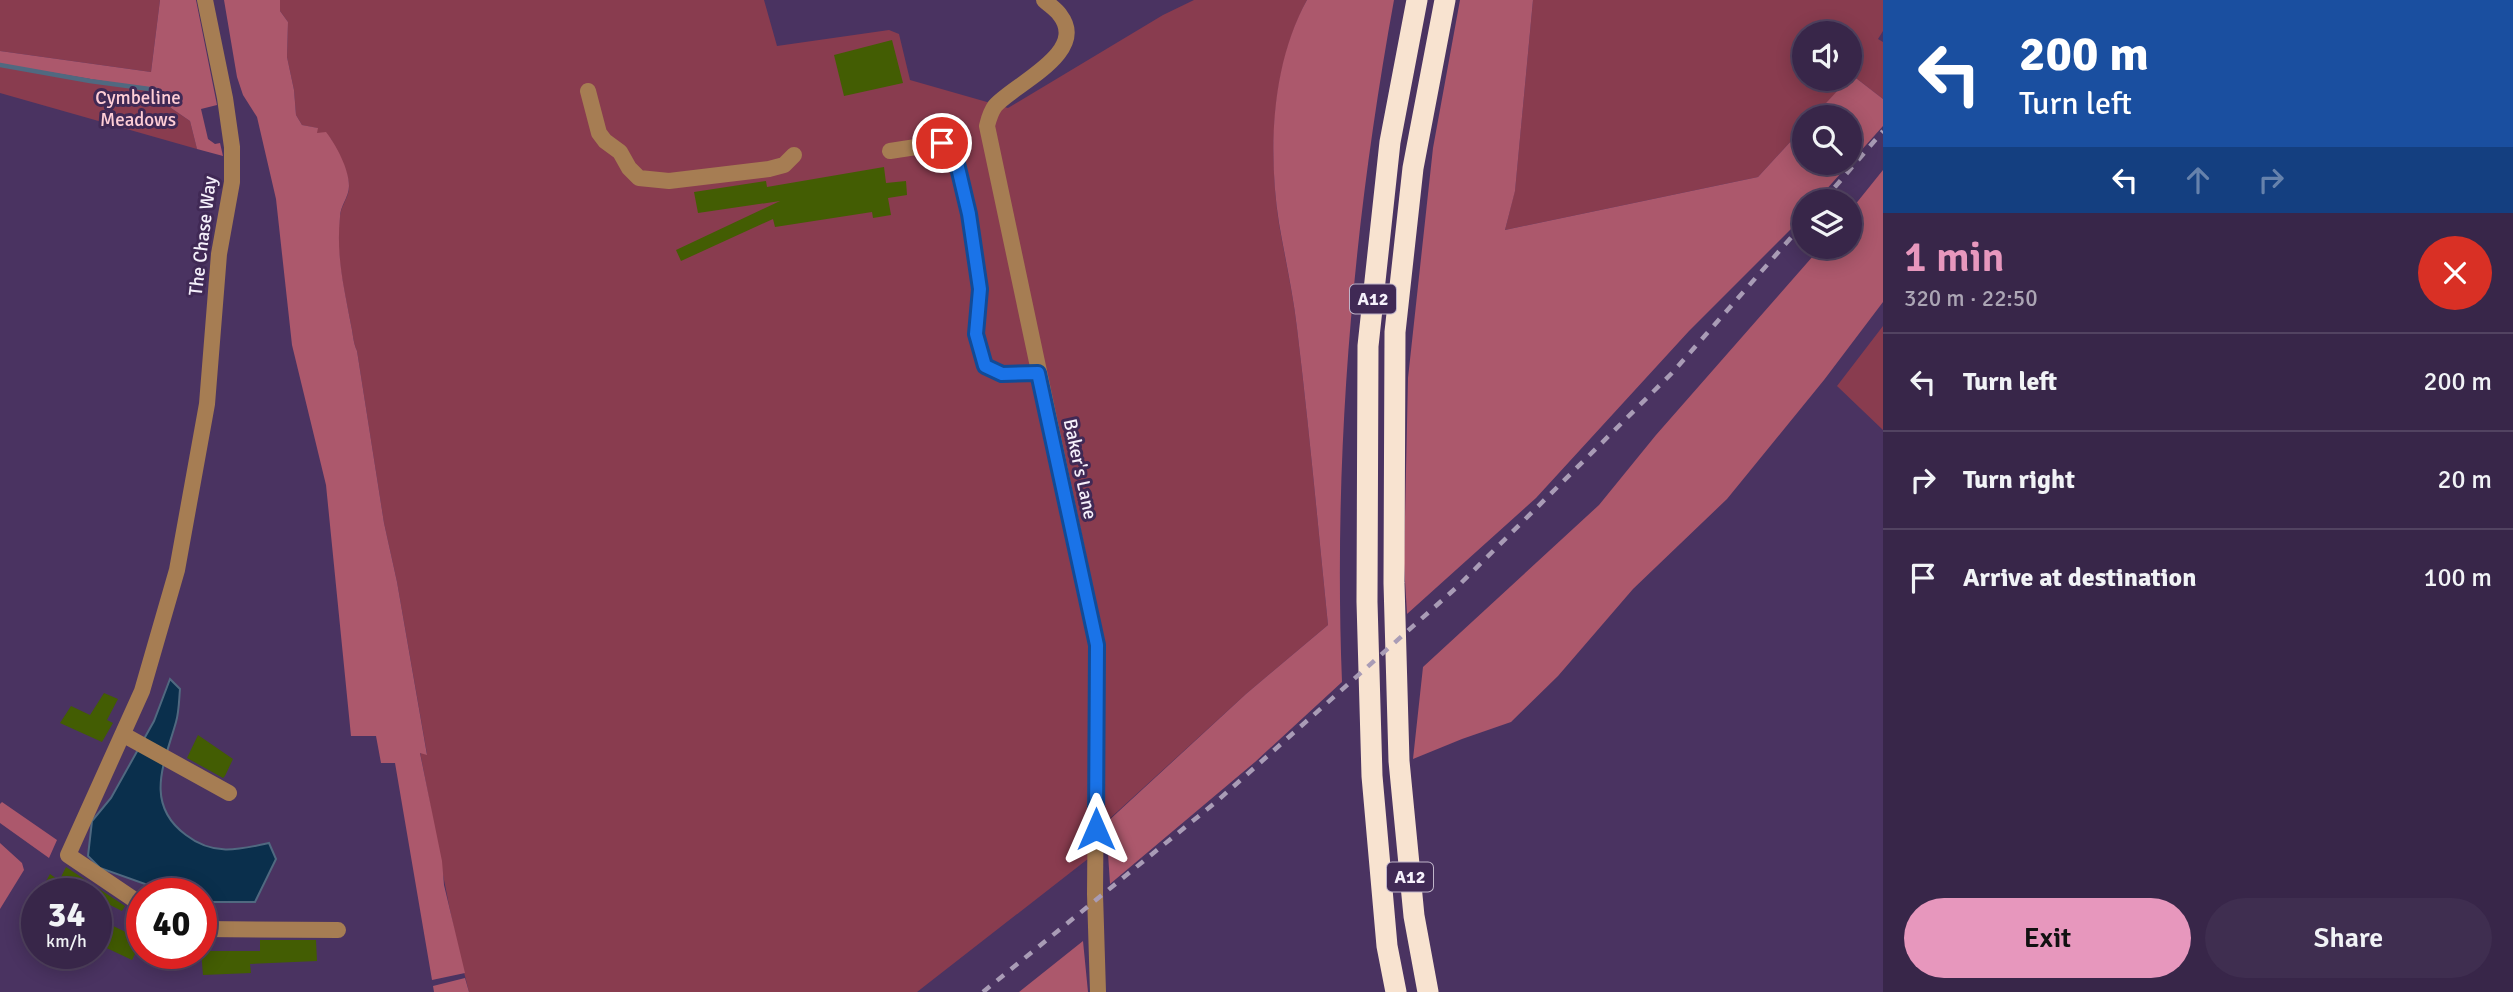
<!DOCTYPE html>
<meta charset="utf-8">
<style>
:root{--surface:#382649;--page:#3f2e50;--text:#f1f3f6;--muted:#aba5b4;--line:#524361;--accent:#e797bd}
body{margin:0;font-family:Signika,sans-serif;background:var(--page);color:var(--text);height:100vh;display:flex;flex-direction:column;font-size:26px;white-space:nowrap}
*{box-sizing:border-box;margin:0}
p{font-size:23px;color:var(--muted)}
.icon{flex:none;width:38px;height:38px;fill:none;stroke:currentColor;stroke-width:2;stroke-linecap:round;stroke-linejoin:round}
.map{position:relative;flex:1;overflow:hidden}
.panel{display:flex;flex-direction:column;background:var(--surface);width:630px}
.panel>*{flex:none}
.guide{background:#1a4fa0;color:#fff;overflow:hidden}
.buttons{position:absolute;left:1792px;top:21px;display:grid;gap:14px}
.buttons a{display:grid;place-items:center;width:70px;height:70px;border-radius:50%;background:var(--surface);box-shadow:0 4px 18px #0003,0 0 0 2px var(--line);font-size:35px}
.speed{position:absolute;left:21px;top:878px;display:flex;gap:14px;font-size:35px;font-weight:700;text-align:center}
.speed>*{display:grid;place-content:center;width:91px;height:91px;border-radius:50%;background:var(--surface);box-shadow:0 4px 18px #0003,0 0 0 2px var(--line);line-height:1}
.speed small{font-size:18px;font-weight:400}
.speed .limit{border:10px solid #d22;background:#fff;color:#111}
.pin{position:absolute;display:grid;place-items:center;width:60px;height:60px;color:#fff;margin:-30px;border:4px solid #fff;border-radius:50%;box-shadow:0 2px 7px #0007}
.me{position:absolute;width:77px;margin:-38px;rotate:0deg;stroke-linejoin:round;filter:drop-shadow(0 0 5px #0008)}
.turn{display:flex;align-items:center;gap:24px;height:147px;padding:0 21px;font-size:32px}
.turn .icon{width:91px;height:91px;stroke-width:2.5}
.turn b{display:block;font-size:49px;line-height:60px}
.lanes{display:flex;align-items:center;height:66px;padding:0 21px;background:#0003;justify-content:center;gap:35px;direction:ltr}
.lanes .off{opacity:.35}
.round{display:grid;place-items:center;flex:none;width:74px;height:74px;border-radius:37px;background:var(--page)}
.overview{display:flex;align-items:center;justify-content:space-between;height:119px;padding:0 21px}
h1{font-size:42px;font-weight:600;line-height:52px;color:var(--accent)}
.action{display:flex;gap:14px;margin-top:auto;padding:14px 21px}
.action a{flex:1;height:80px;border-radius:42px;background:var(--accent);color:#111;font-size:28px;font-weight:600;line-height:80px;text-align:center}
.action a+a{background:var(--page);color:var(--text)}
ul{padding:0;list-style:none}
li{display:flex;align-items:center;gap:21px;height:98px;padding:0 21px;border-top:2px solid var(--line)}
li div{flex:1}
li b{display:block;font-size:26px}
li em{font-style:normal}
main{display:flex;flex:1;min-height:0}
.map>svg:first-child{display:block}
.green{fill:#893c4f}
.forest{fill:#ac586c}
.water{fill:#0a2f4c;stroke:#506980;stroke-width:2}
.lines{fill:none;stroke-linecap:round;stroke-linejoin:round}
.stream{stroke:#506980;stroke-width:4.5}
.building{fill:#435d03}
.minor{stroke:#a67d53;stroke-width:16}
.highway{stroke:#f8e3d0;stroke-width:21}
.rail{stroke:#a99cb6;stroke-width:4.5;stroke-dasharray:9 9;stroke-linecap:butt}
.route-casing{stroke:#114b97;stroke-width:18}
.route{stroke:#1a73e8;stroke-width:12}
.labels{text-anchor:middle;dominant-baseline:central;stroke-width:6;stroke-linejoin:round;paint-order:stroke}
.shield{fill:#402955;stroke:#bfb4c9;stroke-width:2}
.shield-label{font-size:18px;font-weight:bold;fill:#f5f0fb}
.park-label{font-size:19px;fill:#ffced6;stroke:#402955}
.street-label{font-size:19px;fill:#f5f0fb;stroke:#402955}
</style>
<main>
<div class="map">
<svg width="1883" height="992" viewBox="0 0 1883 992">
<rect width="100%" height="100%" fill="#4a3361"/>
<!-- green -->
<path class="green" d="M0,0H160L151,72L0,51Z
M280,0H764L777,46L889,30L899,34L910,80L1008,108L1163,15L1194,0H1307C1272,66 1268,151 1279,224C1285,259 1293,293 1297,328C1309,427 1318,526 1328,625L1246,694L1106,822L1107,844L917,992H469C448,913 436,832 420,752L427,754L397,582L384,523L357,351C353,342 353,334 351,325C344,288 335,254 340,216C341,205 350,196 349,185C348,169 337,154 331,139L317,133V128L302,125L296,115L294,90L287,57L288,22L280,11Z
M1533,0H1883V31L1878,39L1883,42V99L1852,75L1850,78V33H1804V79H1849L1813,117H1804V127L1758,177L1505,230L1515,190Z
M0,64L157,90L171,108L190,121L197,149L0,93Z
M1883,326V430L1837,386Z"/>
<!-- forest -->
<path class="forest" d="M160,0H196L217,105L201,109L208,139L215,144L220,143L223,156L197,149L190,121L171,108L157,90L0,64V51L151,72Z
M224,0H280V11L288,22L287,57L294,90L296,115L302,125L318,128L317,133L326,132C336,145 349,169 349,186C349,197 340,206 340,217C336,256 344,287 351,325C353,334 353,342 357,351L384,523L397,582L427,755L420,753L442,861L444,885L465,973L432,980L395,763H381L376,736H351L326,485L292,345L276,199L257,117L243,95L237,77Z
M1307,0H1394C1353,225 1333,454 1342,682L1255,762L1110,884L1106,823L1246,694L1328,625C1318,526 1309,427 1297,328C1293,293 1285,258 1279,223C1268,152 1271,65 1307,0Z
M1460,0H1533L1515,191L1505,230L1758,177L1804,127V163H1850V117H1813L1852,75L1883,99V126L1816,201H1804V214L1796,224L1689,331L1536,498L1407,614L1404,563L1408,378L1433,148Z
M1883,170V302L1824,380L1727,499L1633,589L1558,676L1511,722L1462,739L1413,759L1423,667L1599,505L1656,435L1821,247H1850V211Z
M2,802L57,840L49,858L0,823V804Z
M0,843L22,863L24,870L0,909Z
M1083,941L1088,992H1019Z
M465,978L469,992H434L433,986Z"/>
<!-- water -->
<path class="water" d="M170,679L180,689C179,700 179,712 176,722C164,764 144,804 186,835C213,856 238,850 269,843L276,859L255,902H201V894H173L100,868L88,856L92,821L111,798L154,721Z"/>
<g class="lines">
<!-- stream -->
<path class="stream" d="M0,65L90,81L157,90"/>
</g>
<!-- building -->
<path class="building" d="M892,40L903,83L844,96L834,55Z
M884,167L886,183L906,181L907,195L888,198L891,215L873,218L872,212L775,227L773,219L681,261L676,250L780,201L698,213L694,192L766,181L767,187Z
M104,693L118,699L107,720L113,723L102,742L60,723L71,706L90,715Z
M198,735L233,759L225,776L223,778L187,758Z
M66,867L125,906L122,911L96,898V894H90L60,879Z
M50,874L78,894H39Z
M103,921L142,940L132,960L96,943V935Z
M260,940H316L317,961L250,964L251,973L203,975L201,951H260Z"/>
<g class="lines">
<!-- minor -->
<path class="minor" d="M1044,0C1049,5 1056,9 1060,15C1089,53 1014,84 995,106C990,113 989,118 987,126L1097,645L1095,894L1098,992
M588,91L599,133L605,141L620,152L629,168L639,178L669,181L769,169L784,165L794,155
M890,151L942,143L956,159L969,214L980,289L976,334L985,366L1002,374L1038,373
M124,735L229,793
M142,905L68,855L142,691L177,570L207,404L219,254L232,182V147L225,98L205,0
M201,929L338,930"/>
<!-- highway -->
<path class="highway" d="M1396,992L1387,946L1372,776L1367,602L1368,346L1390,142L1417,0
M1428,992L1414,916L1399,761L1394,583L1395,332L1413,168L1445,0"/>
<!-- rail -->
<path class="rail" d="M1823,201L1883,131
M983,992L1216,802L1457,587L1672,373L1804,223"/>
</g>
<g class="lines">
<defs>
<path id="route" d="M942,143L956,159L969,214L980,289L976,334L985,366L1002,374L1038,373L1097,645L1096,829"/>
</defs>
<!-- route casing -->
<use href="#route" class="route-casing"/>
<!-- route -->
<use href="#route" class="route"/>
</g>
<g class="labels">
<!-- shield labels -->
<g class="shield">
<rect x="1350" y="284.5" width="46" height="29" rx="5"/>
<rect x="1387" y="862.5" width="46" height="29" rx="5"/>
</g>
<g class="shield-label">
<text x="1373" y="299">A12</text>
<text x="1410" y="877">A12</text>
</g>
<!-- park labels -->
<g class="park-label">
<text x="138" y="98">Cymbeline<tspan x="138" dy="22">Meadows</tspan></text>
</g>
<!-- street labels -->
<g class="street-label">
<text transform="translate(203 236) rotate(-83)">The Chase Way</text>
<text transform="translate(1080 469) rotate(78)">Baker's Lane</text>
</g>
</g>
</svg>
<div class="buttons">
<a><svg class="icon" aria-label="sound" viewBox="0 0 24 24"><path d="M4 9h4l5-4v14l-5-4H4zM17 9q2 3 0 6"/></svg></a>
<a><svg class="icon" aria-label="search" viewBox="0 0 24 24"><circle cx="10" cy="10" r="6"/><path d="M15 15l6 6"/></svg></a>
<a><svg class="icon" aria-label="layers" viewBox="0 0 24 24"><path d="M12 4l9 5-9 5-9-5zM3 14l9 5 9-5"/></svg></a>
</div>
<div class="speed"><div>34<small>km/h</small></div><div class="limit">40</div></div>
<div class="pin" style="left:942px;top:143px;background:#d93025"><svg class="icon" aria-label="arrive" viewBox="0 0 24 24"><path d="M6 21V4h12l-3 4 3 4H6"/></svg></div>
<svg class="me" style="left:1096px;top:829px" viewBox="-20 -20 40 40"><path d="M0-17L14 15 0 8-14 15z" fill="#1a73e8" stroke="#fff" stroke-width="4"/></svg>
</div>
<section class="panel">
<div class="guide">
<div class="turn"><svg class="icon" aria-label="left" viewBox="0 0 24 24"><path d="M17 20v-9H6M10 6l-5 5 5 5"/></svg><div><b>200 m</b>Turn left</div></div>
<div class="lanes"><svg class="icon" aria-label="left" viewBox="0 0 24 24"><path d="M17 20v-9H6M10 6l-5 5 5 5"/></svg><svg class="icon off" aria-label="ahead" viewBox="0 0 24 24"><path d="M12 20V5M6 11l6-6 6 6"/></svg><svg class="icon off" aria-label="right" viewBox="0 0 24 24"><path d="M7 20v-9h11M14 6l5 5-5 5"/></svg></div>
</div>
<div class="overview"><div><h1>1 min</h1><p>320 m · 22:50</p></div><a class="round" style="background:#d93025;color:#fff"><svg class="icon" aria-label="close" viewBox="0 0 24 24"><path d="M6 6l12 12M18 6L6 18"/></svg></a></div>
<ul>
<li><svg class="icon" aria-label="left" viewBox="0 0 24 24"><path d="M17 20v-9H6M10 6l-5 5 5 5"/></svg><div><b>Turn left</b></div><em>200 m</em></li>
<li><svg class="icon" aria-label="right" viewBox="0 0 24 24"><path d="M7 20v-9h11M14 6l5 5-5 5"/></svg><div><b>Turn right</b></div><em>20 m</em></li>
<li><svg class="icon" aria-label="arrive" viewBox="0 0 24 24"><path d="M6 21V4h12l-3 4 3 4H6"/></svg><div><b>Arrive at destination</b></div><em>100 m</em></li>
</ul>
<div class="action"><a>Exit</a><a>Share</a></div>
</section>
</main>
